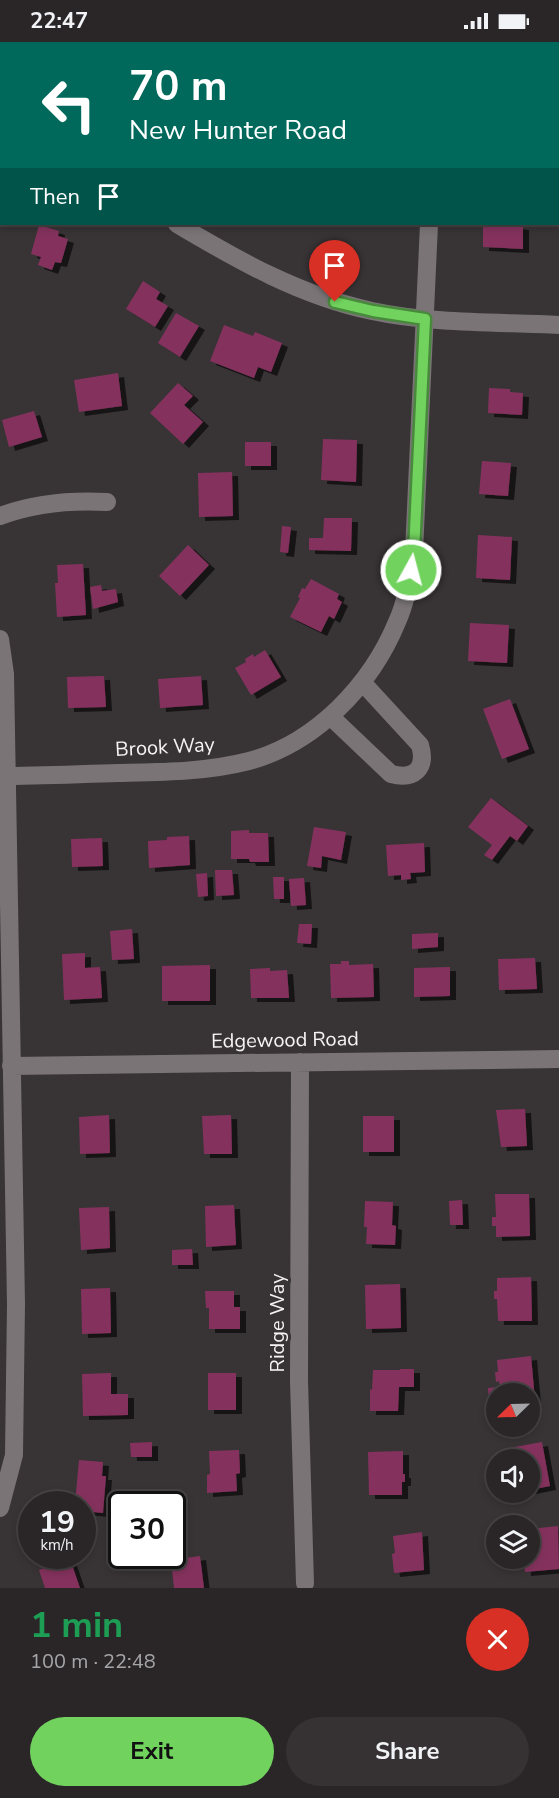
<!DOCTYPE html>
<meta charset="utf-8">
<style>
:root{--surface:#2a2628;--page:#363234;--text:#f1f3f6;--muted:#a5a5a8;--line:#464345;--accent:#71d35e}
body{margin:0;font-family:"Nunito Sans",sans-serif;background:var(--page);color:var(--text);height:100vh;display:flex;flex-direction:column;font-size:22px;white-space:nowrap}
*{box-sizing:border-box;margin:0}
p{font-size:20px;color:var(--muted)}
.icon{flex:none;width:33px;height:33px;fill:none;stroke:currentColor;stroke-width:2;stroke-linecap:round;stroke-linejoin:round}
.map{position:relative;height:1546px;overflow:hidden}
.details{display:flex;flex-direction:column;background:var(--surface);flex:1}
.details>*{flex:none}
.guide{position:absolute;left:0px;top:0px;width:560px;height:183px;box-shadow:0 3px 9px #0003,0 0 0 2px var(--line);background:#00695c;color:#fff;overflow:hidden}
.needle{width:39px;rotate:247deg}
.tools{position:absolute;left:486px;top:1341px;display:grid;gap:12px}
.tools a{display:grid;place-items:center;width:54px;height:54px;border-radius:50%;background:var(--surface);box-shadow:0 3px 9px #0003,0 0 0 2px var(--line);font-size:30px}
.speed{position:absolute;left:18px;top:1449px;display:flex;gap:12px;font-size:30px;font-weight:700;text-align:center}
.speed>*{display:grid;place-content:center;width:78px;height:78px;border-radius:50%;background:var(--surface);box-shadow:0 3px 9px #0003,0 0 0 2px var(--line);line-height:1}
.speed small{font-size:15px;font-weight:400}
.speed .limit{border:3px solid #111;border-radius:9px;background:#fff;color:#111}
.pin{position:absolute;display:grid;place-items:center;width:51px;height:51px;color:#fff;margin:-62px -26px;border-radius:50% 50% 50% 0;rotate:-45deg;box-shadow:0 0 6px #0007}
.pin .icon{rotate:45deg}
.me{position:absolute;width:66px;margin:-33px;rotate:7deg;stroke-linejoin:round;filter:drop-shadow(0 0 4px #0008)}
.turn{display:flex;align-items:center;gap:21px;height:126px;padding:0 30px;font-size:27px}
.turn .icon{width:78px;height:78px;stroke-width:2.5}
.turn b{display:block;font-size:42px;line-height:51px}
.then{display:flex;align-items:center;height:57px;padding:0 30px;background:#0003;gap:12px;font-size:22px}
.round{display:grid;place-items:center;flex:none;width:63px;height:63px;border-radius:32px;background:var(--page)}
.overview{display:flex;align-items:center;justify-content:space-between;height:102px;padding:0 30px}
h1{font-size:36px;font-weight:700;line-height:45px;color:#1e9e55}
.button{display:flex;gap:12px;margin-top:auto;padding:12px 30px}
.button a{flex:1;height:69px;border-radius:36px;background:var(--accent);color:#111;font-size:24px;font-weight:700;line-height:69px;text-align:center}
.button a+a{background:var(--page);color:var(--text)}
.status{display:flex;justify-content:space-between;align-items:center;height:42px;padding:0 30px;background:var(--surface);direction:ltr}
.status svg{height:16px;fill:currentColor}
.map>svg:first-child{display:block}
.building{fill:#84325d;filter:url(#shadow)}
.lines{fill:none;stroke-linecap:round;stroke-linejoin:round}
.minor{stroke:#7a7477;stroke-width:18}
.route-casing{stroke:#49893d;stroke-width:15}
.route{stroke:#71d35e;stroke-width:10}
.labels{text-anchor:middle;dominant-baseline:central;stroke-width:6;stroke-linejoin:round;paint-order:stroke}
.street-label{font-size:20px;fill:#f6f3f4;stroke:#383335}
</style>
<div class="status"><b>22:47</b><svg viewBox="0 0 49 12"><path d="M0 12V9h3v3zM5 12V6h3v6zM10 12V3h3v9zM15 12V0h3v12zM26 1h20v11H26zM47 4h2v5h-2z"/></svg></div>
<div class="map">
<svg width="559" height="1546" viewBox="0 0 559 1546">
<defs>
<filter id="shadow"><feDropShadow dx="6" dy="4" stdDeviation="0" flood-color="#0009"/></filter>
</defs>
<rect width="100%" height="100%" fill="#383335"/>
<!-- building -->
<path class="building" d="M483,182H514V183L523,184V207L483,205Z
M39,183L59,189L58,194L68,197L61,221L55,220L52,228L38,223L41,215L31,212Z
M143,239L160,250L156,257L168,264L155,285L126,267Z
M176,271L199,284L180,315L158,301Z
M224,283L253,294L255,290L282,301L271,330L258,325L254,336L210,319Z
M118,331L122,364L79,370L74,338Z
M178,341L193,354L184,363L203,380L183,402L150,371Z
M489,346L510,347V350L523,351L522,373L488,371Z
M34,369L42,395L9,405L2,378Z
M323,397L357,398L356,440L321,438Z
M245,400H271V424H245Z
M482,419L511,421L508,454L479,452Z
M232,430L233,474L199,475L198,431Z
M324,476H352L351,509L309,508V496H323Z
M282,484L291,485L288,511L280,510Z
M478,493L512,495L510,538L476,536Z
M188,503L209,523L180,554L159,534Z
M83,522L86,573L57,575L55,541H58L57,523Z
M311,537L339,552L337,557L342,560L334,577L329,574L321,590L290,575L300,556L298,555L302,546L305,547Z
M101,543L102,549L116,547L118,560L93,567L90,545Z
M470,581L509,583L507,621L468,619Z
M265,608L281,635L251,653L235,626L246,620L245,617L253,612L254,615Z
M104,634L106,665L68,666L67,635Z
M201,634L203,663L160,666L158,637Z
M510,657L529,707L502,717L483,667Z
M491,756L528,784L517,799L510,794L492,818L484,813L492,803L468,785Z
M314,785L346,790L341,818L322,814L321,826L307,824Z
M249,788V791H268L269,820H250L249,817H231V789Z
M189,794L190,823L149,826L148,799L167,798V795Z
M102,796L103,824L72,825L71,797Z
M424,801L425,830L410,831L411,837L401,838V833L388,834L386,803Z
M215,828H232L234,853L216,854Z
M207,831L208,854L198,855L196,832Z
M273,835H284V857H274Z
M304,836L306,863L291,864L289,837Z
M299,882H312L311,902L297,901Z
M132,887L134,917L112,918L110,889Z
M438,891V905L412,907V892Z
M85,911V926L100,925L102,956L64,958L62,912Z
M535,916L537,947L499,948L498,917Z
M341,919H349V923L373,922L374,955L331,956L330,922H341Z
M210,923V959H162V924Z
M450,925V954L414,955V926Z
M270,926V929L287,928L289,956H251L250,927Z
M525,1067L527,1104L501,1105L496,1068Z
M109,1073L110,1111L80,1112L79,1075Z
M231,1073L232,1112H204L202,1074Z
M363,1074H394V1110H363Z
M495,1152H529L530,1194L496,1195V1184H492V1175H496Z
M462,1158L463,1183H450L449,1159Z
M365,1159L393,1160L392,1183L396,1184L395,1203L366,1202L367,1185H364Z
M234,1163L236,1203L206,1205L205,1164Z
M109,1165L110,1206L81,1208L79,1166Z
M192,1207L193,1223H172V1208Z
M531,1235L532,1279H498L497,1257H494V1249H497V1236Z
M400,1242L401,1286L366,1287L365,1243Z
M110,1246L111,1291L82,1292L81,1247Z
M205,1249H234V1265H240V1287H209V1266H206Z
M531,1314L535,1358L530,1359V1352H496V1360L489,1361L488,1346L500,1345L499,1339L496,1340L495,1330H498L497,1318Z
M400,1327H414V1345H399L398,1369H370V1347L372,1348L373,1328H400Z
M111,1331V1352H128V1373L83,1374L82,1332Z
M208,1331H236V1368H208Z
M152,1400V1415H131L130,1401Z
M542,1400L550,1444L530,1448V1418H511L509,1406Z
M239,1408L240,1431L236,1432L237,1449L207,1451V1433L210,1432L209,1409Z
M403,1409V1432H405V1440H402V1453H369L368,1410Z
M79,1418L103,1420L102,1434H106L103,1471L82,1469V1462H75Z
M558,1484L559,1527L525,1530L524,1516H530V1487Z
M422,1490L424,1528L394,1531L392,1512L395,1511L393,1494Z
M200,1514L204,1546H174L171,1518Z
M70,1517L80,1546H45L39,1528Z"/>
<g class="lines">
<!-- minor -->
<path class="minor" d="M437,2V0
M0,96H2
M177,182C239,219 301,254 372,269C433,282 497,280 559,283
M0,474C35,461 70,458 107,460
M0,597L5,632L16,1262L14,1413L0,1466
M330,674L391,732C414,738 427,727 420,703L362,640
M0,734C39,734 79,732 118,731C162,730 206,730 249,719C316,701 371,643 397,580C407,558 410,534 414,510L429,182
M300,1020L299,1339L305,1541
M11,1024L559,1017"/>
</g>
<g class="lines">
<defs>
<path id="route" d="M335,260L373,269L425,277L414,510L411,528"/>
</defs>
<!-- route casing -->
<use href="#route" class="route-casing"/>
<!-- route -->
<use href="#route" class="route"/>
</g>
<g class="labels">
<!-- street labels -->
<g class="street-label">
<text transform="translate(165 705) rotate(-3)">Brook Way</text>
<text transform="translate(285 998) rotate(-1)">Edgewood Road</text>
<text transform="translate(277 1281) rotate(-90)">Ridge Way</text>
</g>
</g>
</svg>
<div class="tools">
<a><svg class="needle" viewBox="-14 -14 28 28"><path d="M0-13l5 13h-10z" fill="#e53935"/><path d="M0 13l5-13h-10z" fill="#a5a5a8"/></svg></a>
<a><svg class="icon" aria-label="sound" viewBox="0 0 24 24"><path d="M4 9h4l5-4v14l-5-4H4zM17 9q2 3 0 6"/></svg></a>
<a><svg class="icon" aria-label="layers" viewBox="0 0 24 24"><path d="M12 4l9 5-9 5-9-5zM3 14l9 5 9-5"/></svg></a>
</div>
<div class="speed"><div>19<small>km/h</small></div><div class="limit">30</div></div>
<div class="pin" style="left:335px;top:260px;background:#d93025"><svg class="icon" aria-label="arrive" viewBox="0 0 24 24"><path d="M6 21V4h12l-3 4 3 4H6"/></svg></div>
<svg class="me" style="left:411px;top:528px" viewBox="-20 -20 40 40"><circle r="17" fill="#71d35e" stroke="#fff" stroke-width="3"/><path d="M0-11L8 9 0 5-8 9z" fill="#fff"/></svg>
<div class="guide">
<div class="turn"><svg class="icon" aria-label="left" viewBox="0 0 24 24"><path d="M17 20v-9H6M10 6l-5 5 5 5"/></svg><div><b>70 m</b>New Hunter Road</div></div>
<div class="then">Then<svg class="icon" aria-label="arrive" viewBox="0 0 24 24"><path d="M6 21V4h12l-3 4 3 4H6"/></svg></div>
</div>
</div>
<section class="details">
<div class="overview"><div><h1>1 min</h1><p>100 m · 22:48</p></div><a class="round" style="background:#d93025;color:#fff"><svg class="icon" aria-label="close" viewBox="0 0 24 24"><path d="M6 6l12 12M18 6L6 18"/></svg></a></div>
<div class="button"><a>Exit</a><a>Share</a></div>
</section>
